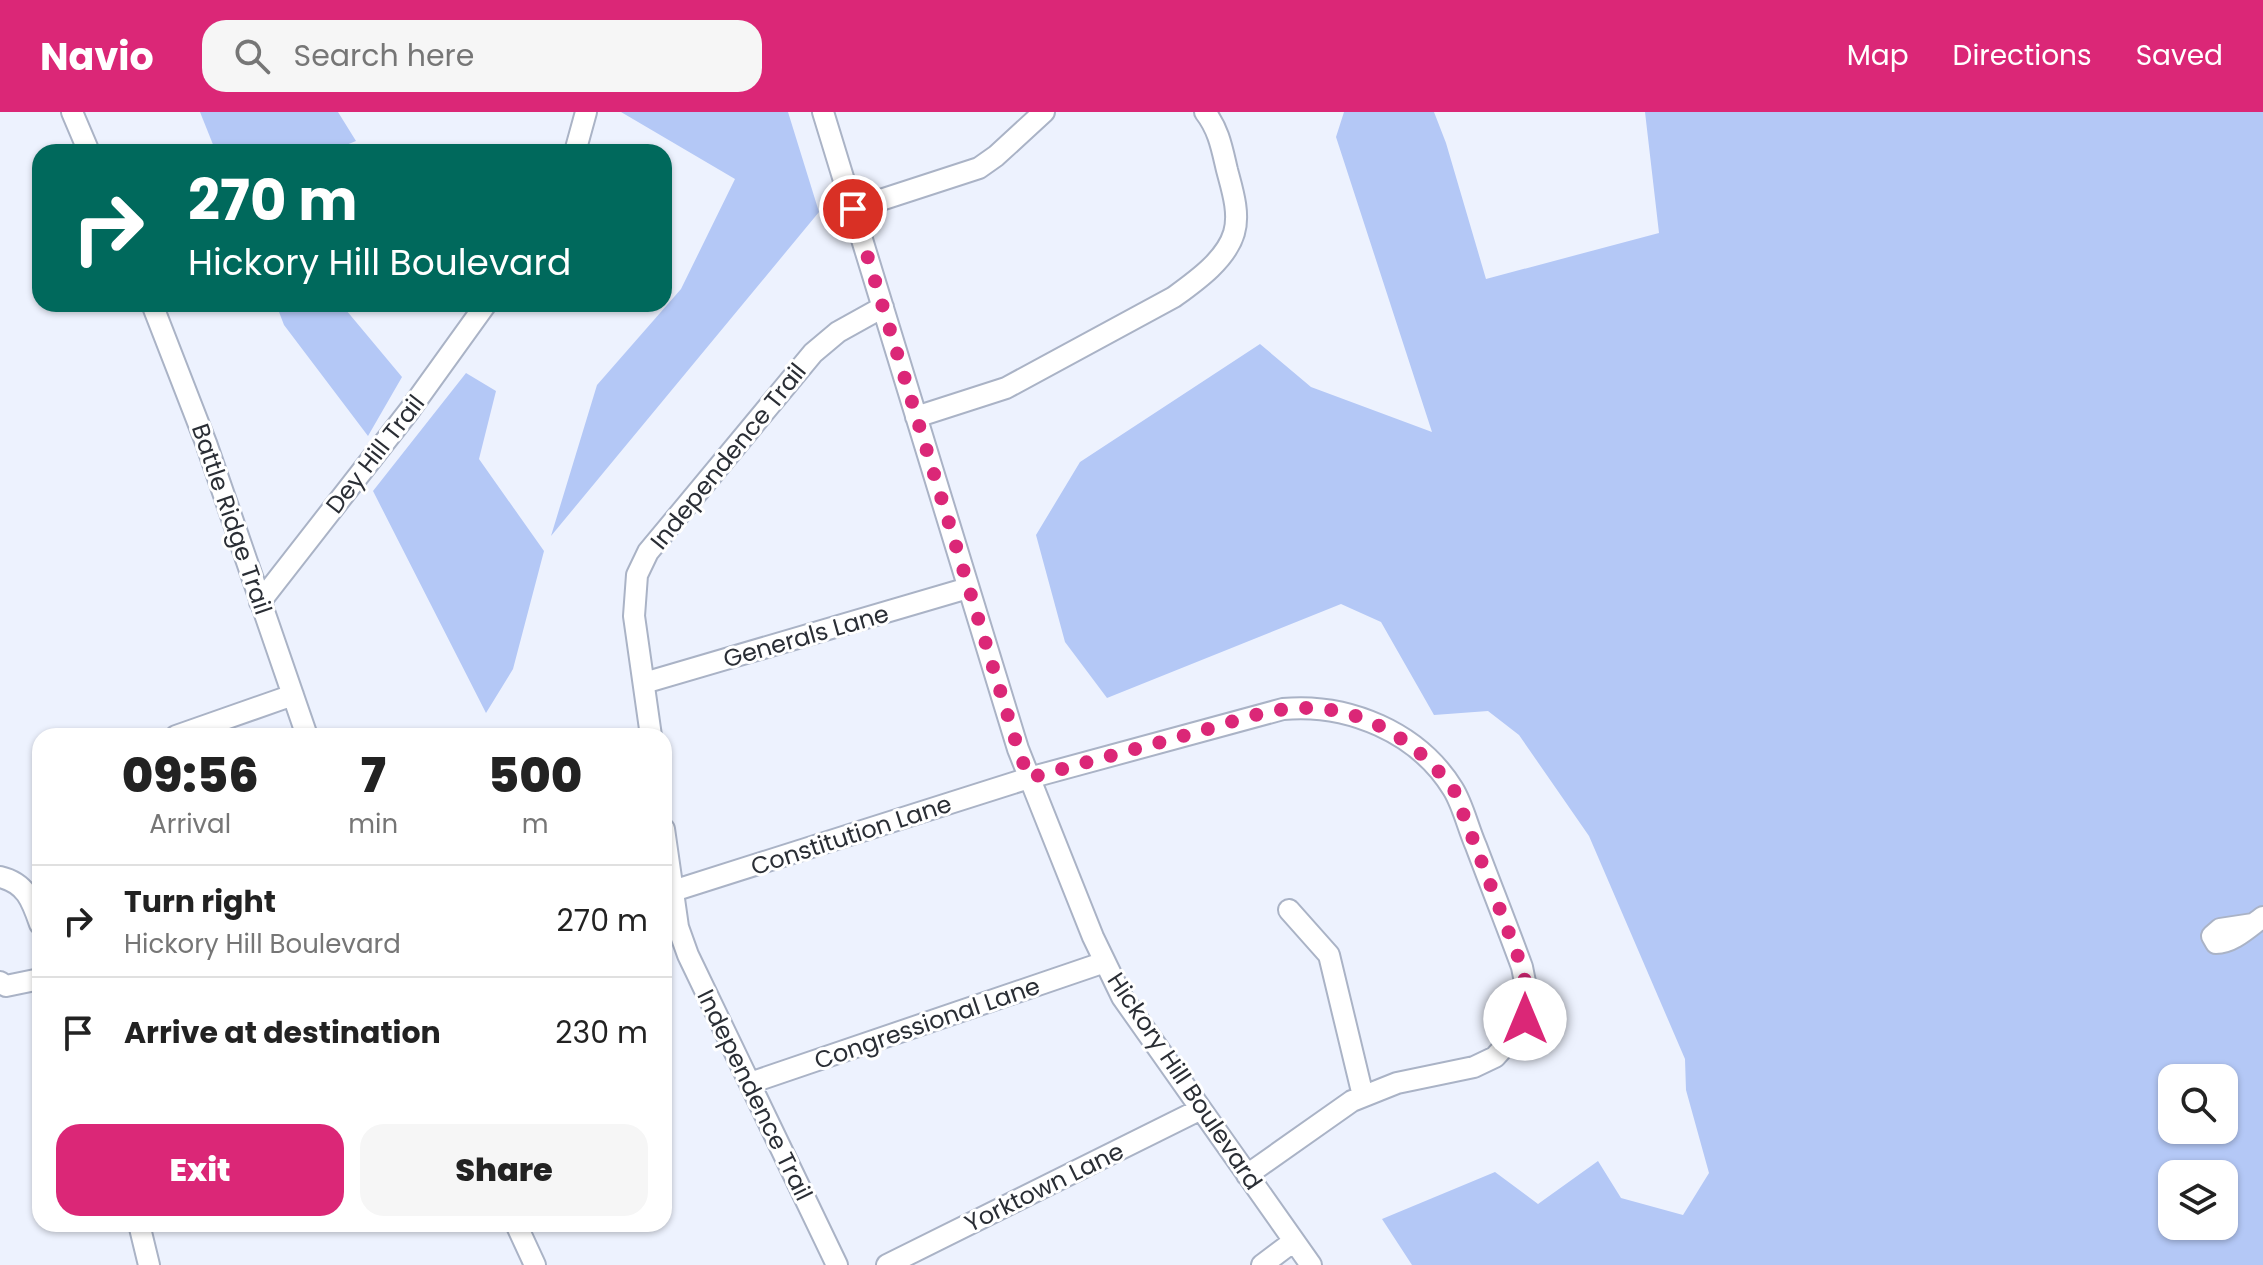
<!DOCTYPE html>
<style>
:root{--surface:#fff;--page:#f6f6f6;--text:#222;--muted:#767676;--line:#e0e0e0;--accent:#db2777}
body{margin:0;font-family:Poppins,sans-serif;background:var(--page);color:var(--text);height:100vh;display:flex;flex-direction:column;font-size:30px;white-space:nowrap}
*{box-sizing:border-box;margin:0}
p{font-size:26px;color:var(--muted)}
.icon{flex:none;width:44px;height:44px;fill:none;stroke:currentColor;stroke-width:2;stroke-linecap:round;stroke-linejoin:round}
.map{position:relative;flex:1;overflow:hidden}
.sheet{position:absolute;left:32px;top:616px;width:640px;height:504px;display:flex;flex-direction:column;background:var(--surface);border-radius:24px;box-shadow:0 2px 6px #0004}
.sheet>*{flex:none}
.hud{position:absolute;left:32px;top:32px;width:640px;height:168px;border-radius:24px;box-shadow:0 2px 6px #0004;background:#00695c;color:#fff;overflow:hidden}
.buttons{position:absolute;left:2158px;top:952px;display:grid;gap:16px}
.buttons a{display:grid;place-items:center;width:80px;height:80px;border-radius:16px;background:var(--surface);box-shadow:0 2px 6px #0004;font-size:40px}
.pin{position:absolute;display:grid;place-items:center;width:68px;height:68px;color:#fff;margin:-34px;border:4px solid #fff;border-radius:50%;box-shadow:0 2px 8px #0007}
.me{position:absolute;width:88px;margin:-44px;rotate:0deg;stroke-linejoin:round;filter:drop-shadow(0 0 6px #0008)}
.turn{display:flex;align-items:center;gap:28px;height:168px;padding:0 24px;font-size:36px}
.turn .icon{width:104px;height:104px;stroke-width:2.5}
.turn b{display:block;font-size:56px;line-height:68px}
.eta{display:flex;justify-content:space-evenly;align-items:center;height:136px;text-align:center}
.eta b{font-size:48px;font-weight:800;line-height:56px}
.button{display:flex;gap:16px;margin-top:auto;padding:16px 24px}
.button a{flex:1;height:92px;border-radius:24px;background:var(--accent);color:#fff;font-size:32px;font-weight:800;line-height:92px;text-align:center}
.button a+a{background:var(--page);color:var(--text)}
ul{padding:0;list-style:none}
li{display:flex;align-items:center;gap:24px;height:112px;padding:0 24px;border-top:2px solid var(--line)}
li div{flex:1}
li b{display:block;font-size:30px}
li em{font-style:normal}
header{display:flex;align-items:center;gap:48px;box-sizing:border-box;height:112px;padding:0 40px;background:var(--accent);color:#fff}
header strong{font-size:38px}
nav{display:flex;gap:44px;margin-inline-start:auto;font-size:28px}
.search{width:560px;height:72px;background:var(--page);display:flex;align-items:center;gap:20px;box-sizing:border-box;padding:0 28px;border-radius:24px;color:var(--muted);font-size:30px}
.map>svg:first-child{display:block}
.green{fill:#b4c8f6;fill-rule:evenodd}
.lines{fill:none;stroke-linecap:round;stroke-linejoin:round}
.minor-casing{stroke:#aab3c6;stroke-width:24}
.minor{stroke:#fff;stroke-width:20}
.route{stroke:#db2777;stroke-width:14;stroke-dasharray:0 25.2}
.labels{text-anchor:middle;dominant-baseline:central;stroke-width:6;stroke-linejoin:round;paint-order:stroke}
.street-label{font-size:24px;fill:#2a2e35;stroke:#fff}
</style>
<header>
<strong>Navio</strong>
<div class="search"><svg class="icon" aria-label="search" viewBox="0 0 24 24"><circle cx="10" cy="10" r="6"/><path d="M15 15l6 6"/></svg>Search here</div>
<nav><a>Map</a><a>Directions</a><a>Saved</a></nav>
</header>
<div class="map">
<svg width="2263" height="1153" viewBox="0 0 2263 1153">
<rect width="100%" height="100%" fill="#edf2fe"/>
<!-- green -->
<path class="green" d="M200,0H338L356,29L329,40H216Z
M621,0H788L819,100L551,424L597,273L681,177L735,67Z
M1344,0H1434L1446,31L1486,167L1659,121L1645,0H2263V1153H1412L1382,1107L1495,1060L1538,1092L1598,1049L1621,1086L1683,1103L1709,1061L1686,978L1685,947L1589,724L1519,623L1488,599L1434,603L1381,510L1341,492L1107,586L1065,530L1036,423L1080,350L1260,232L1311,275L1432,320L1336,25ZM2172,966H2224V1018H2172ZM2172,1062H2224V1114H2172Z
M276,192H341L402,265L368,324L284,213Z
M466,261L496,279L479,347L544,439L513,557L486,601L373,379Z"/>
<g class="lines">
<defs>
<path id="minor" d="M72,0L89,40
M823,0L1018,637L1093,825L1122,885L1311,1153
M575,40L586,0
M853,97L979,56L996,44L1044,0
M152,192L206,331L307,624
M916,305L1006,276L1174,185C1196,169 1226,148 1234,121C1240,101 1232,77 1227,58C1222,37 1219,18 1205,0
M260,490L409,299L486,192
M644,571L968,476
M176,624L293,583
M651,624L634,504L637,463L648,440L813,241L838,220L883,195
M664,717L678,815L688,843L837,1153
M0,765C26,771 32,789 40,812
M673,779L1029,666L1283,597C1348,591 1418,620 1453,677C1463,693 1468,716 1476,734C1491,774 1507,814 1522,855L1528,885L1525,907L1513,925L1495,945L1474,955L1397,971L1352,989L1247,1063
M1289,798L1329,843L1363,984
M2253,812L2220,817L2212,824L2216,831C2233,831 2249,815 2263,805
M0,870L6,874L40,867
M750,971L1105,850
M139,1112L149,1153
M516,1112L535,1153
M887,1153L1201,997
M1262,1153L1294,1129"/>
</defs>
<!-- minor casing -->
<use href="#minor" class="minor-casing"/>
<!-- minor -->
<use href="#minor" class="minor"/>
</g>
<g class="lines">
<!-- route -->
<path class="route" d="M853,97L1018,637L1029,666C1084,651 1139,636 1194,621C1224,613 1256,600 1288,597C1355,589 1415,626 1454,678L1522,855L1528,885L1525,907"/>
</g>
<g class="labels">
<!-- street labels -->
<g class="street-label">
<text transform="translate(375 342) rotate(-52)">Dey Hill Trail</text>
<text transform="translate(728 344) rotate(-51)">Independence Trail</text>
<text transform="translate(232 407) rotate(71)">Battle Ridge Trail</text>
<text transform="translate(806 524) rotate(-16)">Generals Lane</text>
<text transform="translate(851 723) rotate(-18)">Constitution Lane</text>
<text transform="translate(927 911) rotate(-19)">Congressional Lane</text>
<text transform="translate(1185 969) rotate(56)">Hickory Hill Boulevard</text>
<text transform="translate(755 983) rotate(64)">Independence Trail</text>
<text transform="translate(1044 1075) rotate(-26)">Yorktown Lane</text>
</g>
</g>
</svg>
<div class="buttons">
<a><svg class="icon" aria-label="search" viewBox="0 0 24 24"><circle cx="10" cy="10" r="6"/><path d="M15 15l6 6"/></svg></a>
<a><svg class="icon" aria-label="layers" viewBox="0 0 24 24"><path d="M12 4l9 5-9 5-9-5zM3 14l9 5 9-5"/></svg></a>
</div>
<div class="pin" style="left:853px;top:97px;background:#d93025"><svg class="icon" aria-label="arrive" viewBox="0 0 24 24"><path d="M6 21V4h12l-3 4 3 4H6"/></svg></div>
<svg class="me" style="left:1525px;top:907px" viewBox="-20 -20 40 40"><circle r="19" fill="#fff"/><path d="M0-13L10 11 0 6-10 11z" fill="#db2777"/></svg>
<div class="hud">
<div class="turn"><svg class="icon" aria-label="right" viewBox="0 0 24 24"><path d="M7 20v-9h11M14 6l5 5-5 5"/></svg><div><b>270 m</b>Hickory Hill Boulevard</div></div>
</div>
<section class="sheet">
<div class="eta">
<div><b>09:56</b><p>Arrival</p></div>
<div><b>7</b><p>min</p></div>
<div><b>500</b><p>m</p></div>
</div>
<ul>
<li><svg class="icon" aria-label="right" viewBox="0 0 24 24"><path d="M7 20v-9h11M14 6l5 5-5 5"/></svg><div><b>Turn right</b><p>Hickory Hill Boulevard</p></div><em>270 m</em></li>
<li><svg class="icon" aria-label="arrive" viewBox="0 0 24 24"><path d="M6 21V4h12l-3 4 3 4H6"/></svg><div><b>Arrive at destination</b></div><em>230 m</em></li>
</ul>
<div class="button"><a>Exit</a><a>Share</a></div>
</section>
</div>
